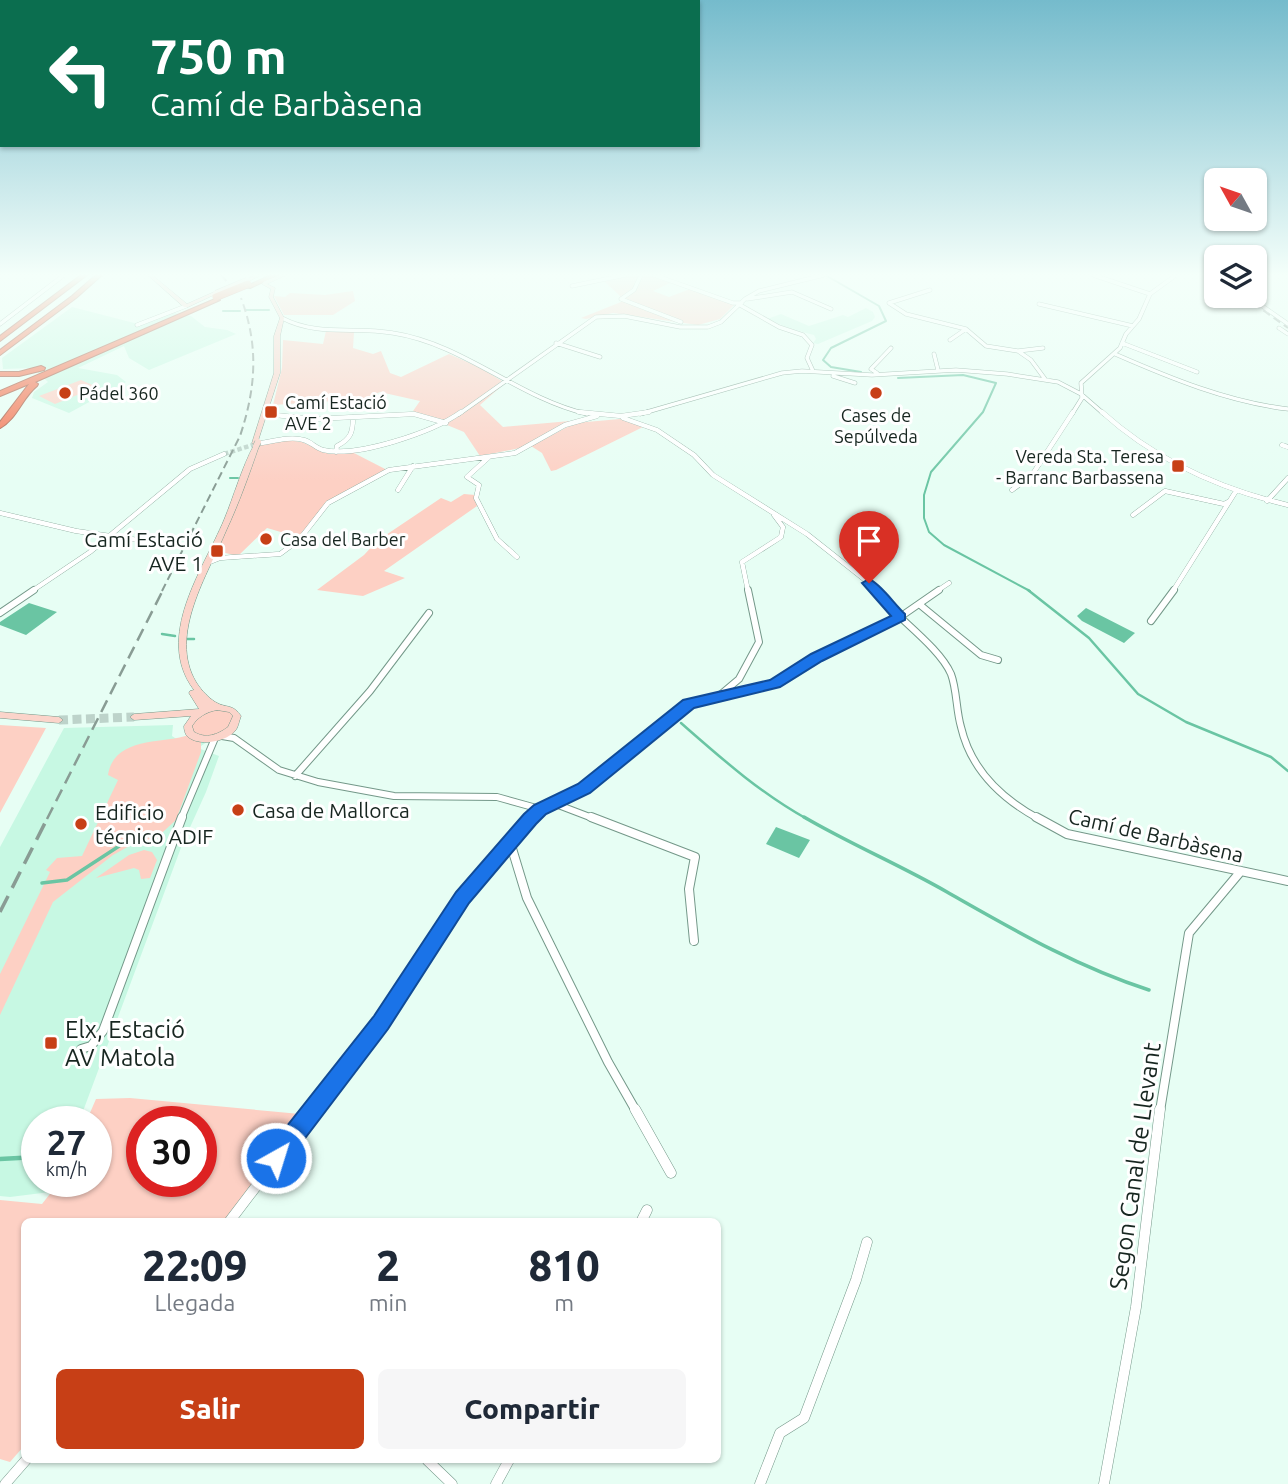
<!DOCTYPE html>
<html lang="es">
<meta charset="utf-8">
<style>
:root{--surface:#fff;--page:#f6f6f7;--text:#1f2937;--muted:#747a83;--accent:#c73f16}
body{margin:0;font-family:Ubuntu,sans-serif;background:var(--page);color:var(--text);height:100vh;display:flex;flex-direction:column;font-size:26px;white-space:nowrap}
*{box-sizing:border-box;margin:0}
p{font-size:23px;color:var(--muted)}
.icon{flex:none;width:38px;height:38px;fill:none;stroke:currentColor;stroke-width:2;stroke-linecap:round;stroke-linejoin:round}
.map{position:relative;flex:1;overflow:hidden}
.panel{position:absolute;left:21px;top:1218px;width:700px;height:245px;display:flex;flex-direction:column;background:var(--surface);border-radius:10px;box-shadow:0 2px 5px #0004}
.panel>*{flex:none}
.banner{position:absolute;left:0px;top:0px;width:700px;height:147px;box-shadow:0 2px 5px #0004;background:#0b6e4f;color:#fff;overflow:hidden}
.needle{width:46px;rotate:310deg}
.tools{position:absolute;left:1204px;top:168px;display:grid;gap:14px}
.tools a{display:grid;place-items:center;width:63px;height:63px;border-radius:10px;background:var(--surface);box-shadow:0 2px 5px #0004;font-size:35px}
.speed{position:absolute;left:21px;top:1106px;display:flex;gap:14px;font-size:35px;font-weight:700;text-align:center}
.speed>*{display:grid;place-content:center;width:91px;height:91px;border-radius:50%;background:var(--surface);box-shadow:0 2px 5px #0004;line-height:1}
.speed small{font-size:18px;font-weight:400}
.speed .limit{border:10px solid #d22;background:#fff;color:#111}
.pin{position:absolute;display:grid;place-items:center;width:60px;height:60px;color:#fff;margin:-72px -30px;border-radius:50% 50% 50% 0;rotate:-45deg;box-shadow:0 0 7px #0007}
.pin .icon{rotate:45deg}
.me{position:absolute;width:77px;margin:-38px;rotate:39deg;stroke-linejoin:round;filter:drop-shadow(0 0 5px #0008)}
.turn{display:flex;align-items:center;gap:24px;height:147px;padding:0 35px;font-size:32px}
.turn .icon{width:91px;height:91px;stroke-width:2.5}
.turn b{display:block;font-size:49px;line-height:60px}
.eta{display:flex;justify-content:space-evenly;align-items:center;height:119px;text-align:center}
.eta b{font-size:42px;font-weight:800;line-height:49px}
.primary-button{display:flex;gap:14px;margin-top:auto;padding:14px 35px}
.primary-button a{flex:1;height:80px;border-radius:10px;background:var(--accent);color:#fff;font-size:28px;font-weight:800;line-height:80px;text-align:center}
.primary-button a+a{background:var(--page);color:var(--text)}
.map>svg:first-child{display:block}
.built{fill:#c7f8e3}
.green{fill:#fdd0c4;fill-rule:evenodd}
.water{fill:#6ac5a3}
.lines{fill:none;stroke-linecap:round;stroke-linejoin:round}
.stream-far3{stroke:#6ac5a3;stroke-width:2}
.stream-far2{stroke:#6ac5a3;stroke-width:2.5}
.stream-far1{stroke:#6ac5a3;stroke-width:3.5}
.stream{stroke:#6ac5a3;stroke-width:4.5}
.street-tunnel{stroke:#bdd3ca;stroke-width:4.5;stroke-dasharray:4.5 2.5;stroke-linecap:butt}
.secondary-tunnel{stroke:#bdd3ca;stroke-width:9;stroke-dasharray:9 4.5;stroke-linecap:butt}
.street-far4-casing{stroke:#749889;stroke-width:4.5}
.street-far3-casing{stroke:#749889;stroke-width:5}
.street-far2-casing{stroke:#749889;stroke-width:8}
.street-far1-casing{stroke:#749889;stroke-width:10}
.street-casing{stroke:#749889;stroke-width:11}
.secondary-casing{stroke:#749889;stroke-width:1}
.highway-casing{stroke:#a6573e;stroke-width:2}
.street-far4{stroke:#fff;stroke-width:3.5}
.street-far3{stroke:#fff;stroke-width:4.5}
.street-far2{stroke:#fff;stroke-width:6}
.street-far1{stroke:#fff;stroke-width:8}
.street{stroke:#fff;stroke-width:10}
.secondary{fill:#fbd4ca;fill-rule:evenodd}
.highway{fill:#f3714e;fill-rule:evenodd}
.rail-far2{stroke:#899c94;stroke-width:2;stroke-dasharray:8 4.5;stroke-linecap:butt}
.rail-far1{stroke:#899c94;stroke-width:2.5;stroke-dasharray:13 7;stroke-linecap:butt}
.rail{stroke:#899c94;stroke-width:3.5;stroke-dasharray:18 9;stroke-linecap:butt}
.secondary-bridge-far1-casing{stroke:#749889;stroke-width:6;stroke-linecap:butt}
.secondary-bridge-casing{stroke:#749889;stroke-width:7;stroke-linecap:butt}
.highway-bridge-casing{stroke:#a6573e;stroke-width:8;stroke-linecap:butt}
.secondary-bridge-far1{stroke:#fbd4ca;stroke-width:5}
.secondary-bridge{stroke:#fbd4ca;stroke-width:6}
.highway-bridge{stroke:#f3714e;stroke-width:7}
.route{fill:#1a73e8;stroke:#114b97;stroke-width:2}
.poi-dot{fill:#c73f16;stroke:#fff;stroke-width:2.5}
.labels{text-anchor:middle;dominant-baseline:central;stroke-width:6;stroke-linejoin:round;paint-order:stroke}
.far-poi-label{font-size:18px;fill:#172620;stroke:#fff;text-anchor:start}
.poi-label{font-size:21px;fill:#172620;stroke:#fff;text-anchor:start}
.street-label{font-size:21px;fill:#172620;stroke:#fff}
.near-poi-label{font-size:24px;fill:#172620;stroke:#fff;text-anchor:start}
.near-street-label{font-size:24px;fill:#172620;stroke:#fff}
</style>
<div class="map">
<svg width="1288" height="1484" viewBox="0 0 1288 1484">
<rect width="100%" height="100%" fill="#e7fef4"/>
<!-- built -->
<path class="built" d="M72,307L142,325L174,313L191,316L205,327L227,330L236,334L149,370L129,358L124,346L78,368L117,375L126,382L69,413L32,398L34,392L48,382L33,368L3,369L2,358Z
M866,308L873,312L875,317L872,321L818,344L813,343L816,339L814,335L791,329L767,319L781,314L809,326L843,315L848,317Z
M173,725L172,736L181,742H207L198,748L219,756L206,792L182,845L79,1122H37V1181H54L50,1192L10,1197L0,1196V847L64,728Z"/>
<!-- green -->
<path class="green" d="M621,275H650L672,282L653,291L669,297L690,289L735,304L720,319L698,325L613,313L586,319L581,318L621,302L620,296L603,280Z
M353,291L355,301L333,315H284L274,296L285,297L290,293L325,295Z
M326,331L354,332L353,348L373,354L381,351L390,373L401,377L449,354L481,368L505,383L480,405L503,427L570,421L520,448L480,456L464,432L413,411L420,401L380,392L365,399L273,405L282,368L283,340L323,344Z
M81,380L97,387L55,404L39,396Z
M620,419L645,426L556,470L551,471L542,453L531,446L575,423Z
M286,440L302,442L329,454L354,453L387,470L323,508L298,537L267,528L238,556L217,551L258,445Z
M464,494L475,495L477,506L384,571L405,578L363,596L317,590L364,555L377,541L441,498L451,502Z
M224,708L235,716L233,724L219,736H194L190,726L203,712Z
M0,725L46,728L0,813Z
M189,735L201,741V752L176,820L153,841L133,844L113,855L53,902L0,1015V974L50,872L46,870L57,858L82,856L118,780L108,775C114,736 163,744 189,735Z
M144,850L152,852L157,860L150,878L141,879L139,870L134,868L96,878L129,855Z
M130,1098L300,1114L226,1221L24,1222V1446L10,1462L0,1459V1200L42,1204L60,1181H96V1122H86L96,1099ZM142,1122H201V1181H142Z"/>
<!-- water -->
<path class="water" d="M29,603L57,612L26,635L0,625V622Z
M1086,608L1135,633L1124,643L1082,621L1077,616Z
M776,827L810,840L799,858L766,844Z"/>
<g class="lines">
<!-- stream-far3 -->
<path class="stream-far3" d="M827,276L879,306L886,321L831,348L823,360L831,367L861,372
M246,310H269
M223,311H240
M898,378L963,375L996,383L983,412L931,472L924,495V518L929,532L944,545L1030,591
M230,478H238"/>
<!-- stream-far2 -->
<path class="stream-far2" d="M1028,590L1089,638L1138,694L1186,722L1271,757L1288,771
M162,634L175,636
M184,639H194
M681,723C721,758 760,793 807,819"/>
<!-- stream-far1 -->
<path class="stream-far1" d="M804,817C850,844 900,865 947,892C1014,930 1075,966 1149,990
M181,834H187
M42,883L67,880L130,839L156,834"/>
<!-- stream -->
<path class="stream" d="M0,1159L37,1157"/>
<!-- street-tunnel -->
<path class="street-tunnel" d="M224,454L259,443"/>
<!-- secondary-tunnel -->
<path class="secondary-tunnel" d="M59,720L134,717"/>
<defs>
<path id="street-far4" d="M641,275L634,290L621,299L681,322
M654,275L733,303H742
M1093,275L1150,294
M572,286L625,275
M930,290L889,303L906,314L966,329L986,346L1018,351L1031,360L1045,379
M1254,296L1258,303L1288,324
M747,299L792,292L831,309
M1039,304L1133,326
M740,305L779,327L803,335L812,345L807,358L813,371
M282,318C318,337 355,326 393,333C464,344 518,398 587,414
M0,324L64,275
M137,325L186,306
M1279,328L1288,334
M950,340L966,329
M556,343L600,357
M1122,343L1197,372
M1018,351L1043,348
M934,354L938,370
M1115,354C1170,378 1228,402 1288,409
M877,373L871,369L891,348
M833,376L855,383
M459,414L596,317L624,316L680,327H708L721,322L745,299L759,291L824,275
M640,414L782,373L802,371L872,375L956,370L1007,374L1058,382L1081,394L1104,414
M1072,414L1082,398L1081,383L1120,348L1126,334L1139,319L1150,294L1176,275"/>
<path id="street-far3" d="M579,412L621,416L649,412
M1102,412C1154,459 1220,489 1288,505
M265,414L314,419L414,414L446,423
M623,418L657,430L694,455L713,475L807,534L869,583L875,591
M261,443C274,441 291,436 304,440C311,442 316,448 323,450C357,458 433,432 461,412
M1282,445L1288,447
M336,452L337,446C351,439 353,432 353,417
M489,457L467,477L479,485L476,498L497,539L517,557
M398,490L413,466
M1012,490L1032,475L1073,412
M1267,501L1288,478
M0,513L76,531L145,541
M1133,515L1165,491L1224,504L1228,502
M210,562L220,558L280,554L299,540L328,503L389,470L515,453L565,425L597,416
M32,591L90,552L190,469L224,454
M748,591L742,562L781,537L783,527L774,515
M937,591L949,583
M1173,591L1236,491"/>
<path id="street-far2" d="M874,590C894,616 939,646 951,674C957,690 956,710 961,727C971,770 1002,799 1039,819
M919,604L981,655L998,660
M0,613L34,590
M1151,621L1174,590
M720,695L739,679L759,642L748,590
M222,736L234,738L279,770L318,782L394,796L497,797L540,809
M295,776L370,691L429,613
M553,803L595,819
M181,819L215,738
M531,819L540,809L584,788L689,704L774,684L817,658L900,617L939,590"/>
<path id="street-far1" d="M591,817L695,857L689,889L694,941
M1036,817L1067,834L1288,881
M510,842L527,898L608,1062L636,1111
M81,1049L91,1046L103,1031L182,817
M313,1111L381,1022L463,897L532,817
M1160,1111L1189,933L1241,871"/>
<path id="street" d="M635,1109L671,1173
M229,1222L315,1109
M641,1222L647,1210
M427,1460L452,1484
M5,1484L26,1460
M496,1484L509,1460
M760,1484L780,1433L804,1418L856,1280L867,1242
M1104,1484L1136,1307L1160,1109"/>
<path id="secondary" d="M148,275H152L187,304L214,292L218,293L188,307H184Z
M256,275H261L249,281L245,280Z
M281,275H286L267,284L275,288L273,297L284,318L280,336V373L257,444L259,446C249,475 239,503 226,531C208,574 168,635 196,682C201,690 210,700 219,704C230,708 233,705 241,716C239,721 238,728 235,731C226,742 198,747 187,736C185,734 184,729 184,726L191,716L134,720L130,717L134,714L199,709L189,693L190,691L194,690C154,637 203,570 224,520C234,496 242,467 254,445L252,443L274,373V336L280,318L269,297L271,289L262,284L264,281ZM217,710L229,712L233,716L228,727C217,735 206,739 194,732L192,726C198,717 206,712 217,710Z
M0,712L59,717L63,720L59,723L0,718Z"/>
<path id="highway" d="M81,275H87L0,341V336Z
M96,275H102L76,298L0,355V350L72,296Z
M271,275H278L250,288L245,287Z
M215,299L220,300L35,382L38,384L37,386C22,398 17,419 0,428V422L29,384L0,396V391Z
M41,366L45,368L44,370L19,376H0V372H19Z"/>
</defs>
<!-- street-far4 casing -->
<use href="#street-far4" class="street-far4-casing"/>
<!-- street-far3 casing -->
<use href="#street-far3" class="street-far3-casing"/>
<!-- street-far2 casing -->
<use href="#street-far2" class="street-far2-casing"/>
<!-- street-far1 casing -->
<use href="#street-far1" class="street-far1-casing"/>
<!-- street casing -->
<use href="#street" class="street-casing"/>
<!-- secondary casing -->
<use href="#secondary" class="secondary-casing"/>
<!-- highway casing -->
<use href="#highway" class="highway-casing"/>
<!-- street-far4 -->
<use href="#street-far4" class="street-far4"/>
<!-- street-far3 -->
<use href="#street-far3" class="street-far3"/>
<!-- street-far2 -->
<use href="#street-far2" class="street-far2"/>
<!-- street-far1 -->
<use href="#street-far1" class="street-far1"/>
<!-- street -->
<use href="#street" class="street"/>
<!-- secondary -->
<use href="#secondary" class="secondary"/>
<!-- highway -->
<use href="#highway" class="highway"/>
<!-- rail-far2 -->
<path class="rail-far2" d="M221,275L229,284
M1243,296L1288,328
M162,591L240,436C256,388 259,346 241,298"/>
<!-- rail-far1 -->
<path class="rail-far1" d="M47,819L163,590"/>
<!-- rail -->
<path class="rail" d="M0,912L48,817"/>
<defs>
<path id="secondary-bridge-far1" d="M216,293L247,280"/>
<path id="secondary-bridge" d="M256,446L258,442"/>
<path id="highway-bridge" d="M216,297L248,284"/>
</defs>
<!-- secondary-bridge-far1 casing -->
<use href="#secondary-bridge-far1" class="secondary-bridge-far1-casing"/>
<!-- secondary-bridge casing -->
<use href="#secondary-bridge" class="secondary-bridge-casing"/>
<!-- highway-bridge casing -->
<use href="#highway-bridge" class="highway-bridge-casing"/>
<!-- secondary-bridge-far1 -->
<use href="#secondary-bridge-far1" class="secondary-bridge-far1"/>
<!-- secondary-bridge -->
<use href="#secondary-bridge" class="secondary-bridge"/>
<!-- highway-bridge -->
<use href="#highway-bridge" class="highway-bridge"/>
</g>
<!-- sky -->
<linearGradient id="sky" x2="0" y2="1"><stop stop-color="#75bbcc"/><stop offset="0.57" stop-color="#f4fffa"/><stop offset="1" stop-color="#f4fffa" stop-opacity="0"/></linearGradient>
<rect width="1288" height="482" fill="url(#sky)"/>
<!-- route -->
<path class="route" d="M869,579C880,583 895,605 905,614V620L822,661L780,687L694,708L590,793L546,814L536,824L469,903L388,1029L284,1166L276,1170L268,1166L265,1158L268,1150L374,1016L456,892L524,814L534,805L578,784L683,700L770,680L811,654L891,616L862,583Z"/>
<!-- markers -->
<g class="poi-dot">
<circle cx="65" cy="393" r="7"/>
<circle cx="876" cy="393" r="7"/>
<rect x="264" y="405" width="14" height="14" rx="3.5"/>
<rect x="1171" y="459" width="14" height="14" rx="3.5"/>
<circle cx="266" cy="539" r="7"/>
<rect x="210" y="544" width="14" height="14" rx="3.5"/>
<circle cx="238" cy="810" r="7"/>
<circle cx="81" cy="824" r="7"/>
<rect x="44" y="1036" width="14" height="14" rx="3.5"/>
</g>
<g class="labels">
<!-- far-poi labels -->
<g class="far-poi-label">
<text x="79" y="393">Pádel 360</text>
<text x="285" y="402">Camí Estació<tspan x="285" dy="21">AVE 2</tspan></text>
<text x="876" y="415" text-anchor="middle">Cases de<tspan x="876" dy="21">Sepúlveda</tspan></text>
<text x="1164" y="456" text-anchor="end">Vereda Sta. Teresa<tspan x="1164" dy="21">- Barranc Barbassena</tspan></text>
<text x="280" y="539">Casa del Barber</text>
</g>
<!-- poi labels -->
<g class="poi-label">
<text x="203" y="539" text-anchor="end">Camí Estació<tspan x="203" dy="24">AVE 1</tspan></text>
<text x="252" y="810">Casa de Mallorca</text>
<text x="95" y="812">Edificio<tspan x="95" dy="24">técnico ADIF</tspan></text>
</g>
<!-- street labels -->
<g class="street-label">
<text transform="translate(1156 835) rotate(13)">Camí de Barbàsena</text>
</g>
<!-- near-poi labels -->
<g class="near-poi-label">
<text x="65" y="1029">Elx, Estació<tspan x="65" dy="28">AV Matola</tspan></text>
</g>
<!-- near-street labels -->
<g class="near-street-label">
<text transform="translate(1135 1166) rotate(-82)">Segon Canal de Llevant</text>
</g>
</g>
</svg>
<div class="tools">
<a><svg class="needle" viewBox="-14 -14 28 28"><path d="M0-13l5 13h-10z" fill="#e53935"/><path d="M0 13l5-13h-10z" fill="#747a83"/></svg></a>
<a><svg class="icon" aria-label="layers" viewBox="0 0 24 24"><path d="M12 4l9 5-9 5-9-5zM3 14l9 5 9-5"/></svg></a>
</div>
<div class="speed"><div>27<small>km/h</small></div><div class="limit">30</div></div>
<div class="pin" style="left:869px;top:583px;background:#d93025"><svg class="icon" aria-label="arrive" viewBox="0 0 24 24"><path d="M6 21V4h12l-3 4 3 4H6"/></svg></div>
<svg class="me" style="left:276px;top:1158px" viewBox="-20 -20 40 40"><circle r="17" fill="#1a73e8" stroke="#fff" stroke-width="3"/><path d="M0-11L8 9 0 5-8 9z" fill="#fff"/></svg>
<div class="banner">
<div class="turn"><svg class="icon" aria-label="left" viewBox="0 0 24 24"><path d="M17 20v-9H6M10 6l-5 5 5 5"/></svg><div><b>750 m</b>Camí de Barbàsena</div></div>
</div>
<section class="panel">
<div class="eta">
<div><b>22:09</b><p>Llegada</p></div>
<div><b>2</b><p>min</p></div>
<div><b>810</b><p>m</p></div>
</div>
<div class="primary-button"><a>Salir</a><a>Compartir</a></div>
</section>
</div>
